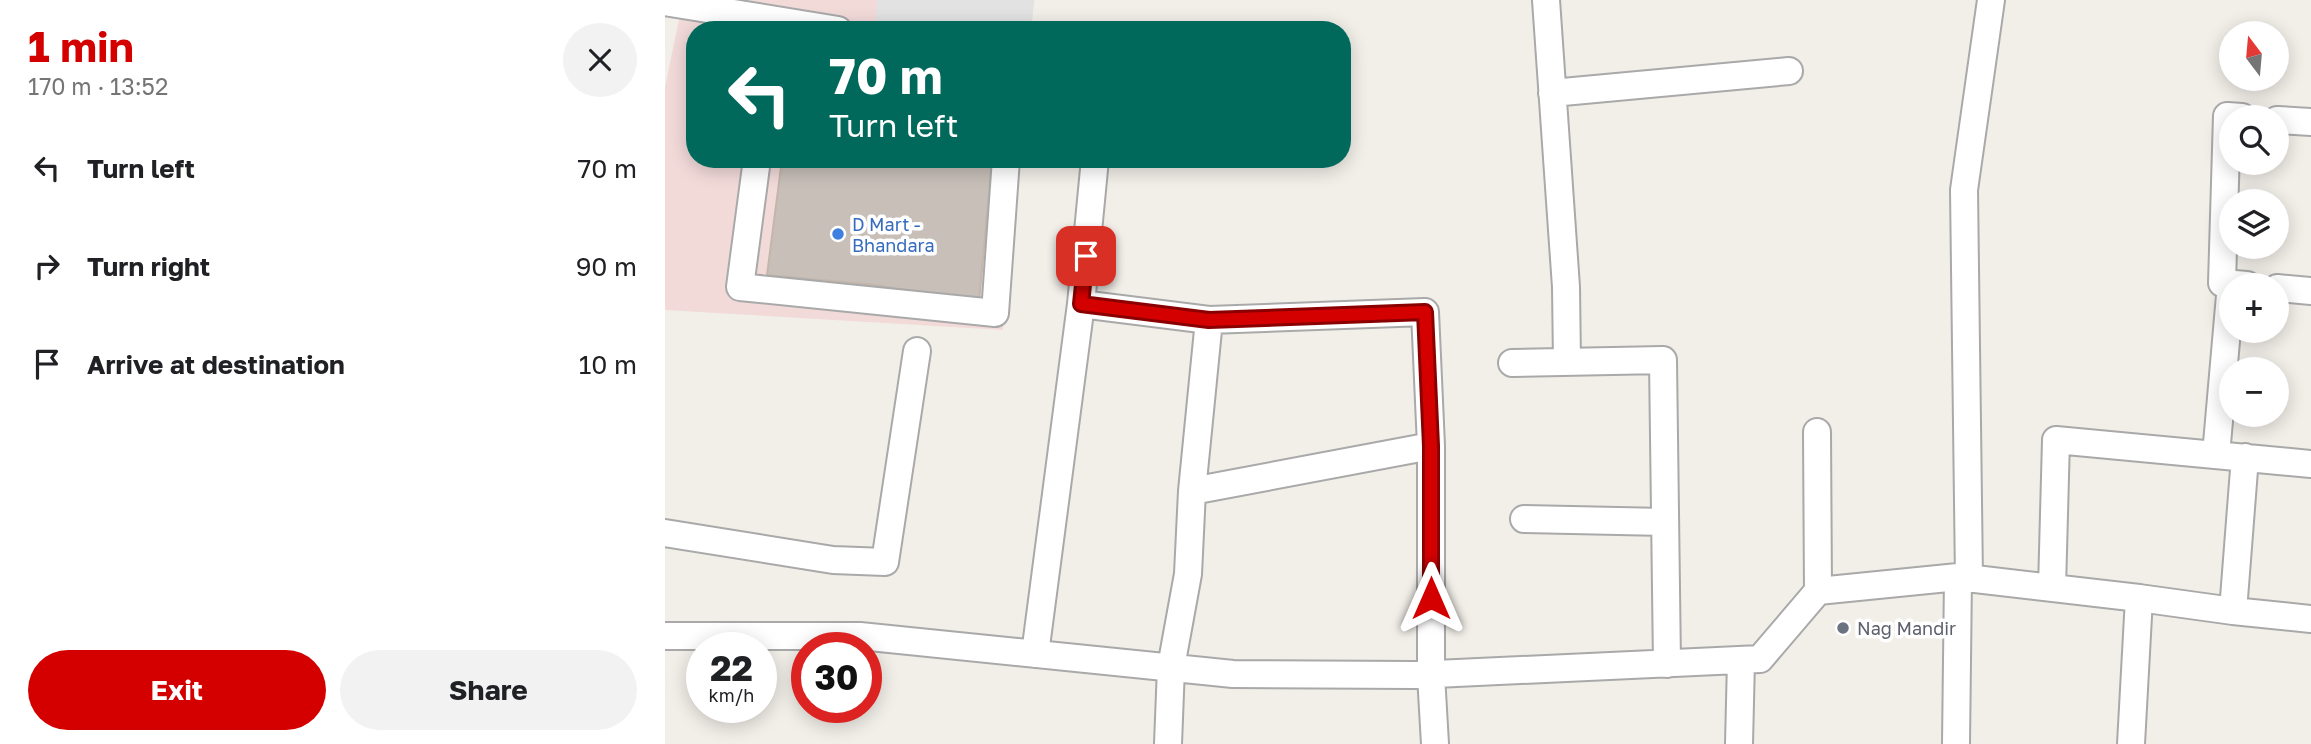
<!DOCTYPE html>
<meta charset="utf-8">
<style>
:root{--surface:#fff;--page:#f2f2f2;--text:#202124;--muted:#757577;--accent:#d40000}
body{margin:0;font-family:"Golos Text",sans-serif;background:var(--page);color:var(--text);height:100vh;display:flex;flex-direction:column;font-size:26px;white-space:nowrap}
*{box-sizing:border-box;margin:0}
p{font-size:23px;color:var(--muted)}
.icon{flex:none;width:38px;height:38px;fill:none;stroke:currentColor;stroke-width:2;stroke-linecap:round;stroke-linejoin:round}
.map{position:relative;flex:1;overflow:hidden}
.sheet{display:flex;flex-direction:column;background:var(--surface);width:665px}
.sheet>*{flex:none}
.guide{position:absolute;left:21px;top:21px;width:665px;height:147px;border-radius:28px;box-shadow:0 4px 18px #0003;background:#00695c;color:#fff;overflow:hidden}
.needle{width:46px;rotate:344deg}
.controls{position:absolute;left:1554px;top:21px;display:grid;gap:14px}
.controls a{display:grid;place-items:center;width:70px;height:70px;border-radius:50%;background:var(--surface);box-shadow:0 4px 18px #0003;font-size:35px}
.speed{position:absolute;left:21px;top:632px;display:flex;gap:14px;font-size:35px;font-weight:700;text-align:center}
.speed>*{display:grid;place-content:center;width:91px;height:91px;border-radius:50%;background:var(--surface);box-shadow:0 4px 18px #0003;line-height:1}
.speed small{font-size:18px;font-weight:400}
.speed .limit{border:10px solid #d22;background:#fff;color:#111}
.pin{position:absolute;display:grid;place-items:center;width:60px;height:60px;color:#fff;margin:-30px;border-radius:14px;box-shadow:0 4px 10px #0006}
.me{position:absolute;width:77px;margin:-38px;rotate:0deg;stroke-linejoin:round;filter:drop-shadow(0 0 5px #0008)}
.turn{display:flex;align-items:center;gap:24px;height:147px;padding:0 28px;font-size:32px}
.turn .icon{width:91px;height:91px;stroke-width:2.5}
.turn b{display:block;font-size:49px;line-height:60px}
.round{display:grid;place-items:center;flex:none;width:74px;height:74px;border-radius:37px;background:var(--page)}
.summary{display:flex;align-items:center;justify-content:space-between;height:119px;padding:0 28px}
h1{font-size:42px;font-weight:700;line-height:52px;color:var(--accent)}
.primary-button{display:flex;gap:14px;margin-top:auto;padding:14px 28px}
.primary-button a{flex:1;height:80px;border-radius:42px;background:var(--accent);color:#fff;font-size:28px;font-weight:700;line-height:80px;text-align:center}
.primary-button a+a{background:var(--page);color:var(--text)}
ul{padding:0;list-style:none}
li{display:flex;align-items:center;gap:21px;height:98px;padding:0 28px}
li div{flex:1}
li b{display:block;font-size:26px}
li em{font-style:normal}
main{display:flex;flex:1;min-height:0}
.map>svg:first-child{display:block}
.commercial{fill:#f2dad9}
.parking{fill:#e2e2e2}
.building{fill:#c7bfb8;stroke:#c4b6ab;stroke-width:2}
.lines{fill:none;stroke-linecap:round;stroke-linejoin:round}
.minor-casing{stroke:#a9a9a9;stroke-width:30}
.minor{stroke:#fff;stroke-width:26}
.route-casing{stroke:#8a0000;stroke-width:18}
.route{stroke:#d40000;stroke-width:12}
.shop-dot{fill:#3f7fe0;stroke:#fff;stroke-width:2.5}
.worship-dot{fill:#6b7280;stroke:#fff;stroke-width:2.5}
.labels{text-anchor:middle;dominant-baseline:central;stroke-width:7;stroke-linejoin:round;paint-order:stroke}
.shop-label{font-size:18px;fill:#366cbe;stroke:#fff;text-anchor:start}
.worship-label{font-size:18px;fill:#5b616d;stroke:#fff;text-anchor:start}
</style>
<main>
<section class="sheet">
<div class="summary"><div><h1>1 min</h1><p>170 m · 13:52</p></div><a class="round"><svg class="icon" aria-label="close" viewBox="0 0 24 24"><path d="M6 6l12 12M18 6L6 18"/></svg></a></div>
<ul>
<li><svg class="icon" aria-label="left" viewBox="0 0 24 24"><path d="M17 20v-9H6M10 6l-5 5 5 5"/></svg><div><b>Turn left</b></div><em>70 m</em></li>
<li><svg class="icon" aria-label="right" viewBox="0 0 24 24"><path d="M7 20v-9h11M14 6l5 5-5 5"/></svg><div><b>Turn right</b></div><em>90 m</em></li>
<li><svg class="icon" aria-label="arrive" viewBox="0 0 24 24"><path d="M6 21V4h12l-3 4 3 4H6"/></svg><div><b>Arrive at destination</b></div><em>10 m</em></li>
</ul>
<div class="primary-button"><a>Exit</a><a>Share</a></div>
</section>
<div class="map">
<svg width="1646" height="744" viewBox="0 0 1646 744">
<rect width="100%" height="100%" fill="#f2efe9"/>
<!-- commercial -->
<path class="commercial" d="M18,0H369L366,30H30V159H353L338,330L0,310V87Z"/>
<!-- parking -->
<path class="parking" d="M212,0H369L366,30H244L210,24Z"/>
<!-- building -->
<path class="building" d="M117,159H327L314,302L210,285L102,275Z"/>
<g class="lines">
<defs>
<path id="minor" d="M881,0L901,287L902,362
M0,2L173,30
M887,93L1124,71
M1577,117L1562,116L1557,283L1582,285
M1612,120L1646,122
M92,159L75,287L330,313L341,159
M1612,288L1646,291
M416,304L430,159
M847,363L998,360L1002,664
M1152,432L1153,591
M766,446V675L770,744
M1551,455L1566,284
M527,491L766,446L760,312L544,320
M859,519L1000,522
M0,533L168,560L220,562L252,351
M1304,579L1299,190L1326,0
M1387,588L1391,440L1646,464
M1474,598L1568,611L1646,619
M1568,611L1580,457
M0,636H195L568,674L749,675L1095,659L1153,591L1293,577L1474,598L1466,744
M370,654L416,304L544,320L527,491L523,574L506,667L503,744
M1074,744L1076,660
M1291,744L1293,577"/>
</defs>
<!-- minor casing -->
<use href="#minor" class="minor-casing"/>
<!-- minor -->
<use href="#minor" class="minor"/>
</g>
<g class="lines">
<defs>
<path id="route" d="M421,256L416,304L544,320L760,312L766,446V598"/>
</defs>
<!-- route casing -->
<use href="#route" class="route-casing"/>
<!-- route -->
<use href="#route" class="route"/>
</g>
<!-- markers -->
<circle class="shop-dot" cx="173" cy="234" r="7"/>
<circle class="worship-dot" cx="1178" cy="628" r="7"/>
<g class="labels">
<!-- shop labels -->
<g class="shop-label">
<text x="187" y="224">D Mart -<tspan x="187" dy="21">Bhandara</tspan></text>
</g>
<!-- worship labels -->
<g class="worship-label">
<text x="1192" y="628">Nag Mandir</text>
</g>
</g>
</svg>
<div class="controls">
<a><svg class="needle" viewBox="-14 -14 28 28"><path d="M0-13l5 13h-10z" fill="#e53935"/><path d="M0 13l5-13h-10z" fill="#757577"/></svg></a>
<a><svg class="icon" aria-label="search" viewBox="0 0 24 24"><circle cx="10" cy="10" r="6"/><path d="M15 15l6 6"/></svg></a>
<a><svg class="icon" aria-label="layers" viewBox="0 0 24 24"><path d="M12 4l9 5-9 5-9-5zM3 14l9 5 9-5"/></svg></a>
<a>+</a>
<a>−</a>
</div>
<div class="speed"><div>22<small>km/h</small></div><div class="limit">30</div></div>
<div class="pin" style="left:421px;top:256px;background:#d93025"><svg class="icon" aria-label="arrive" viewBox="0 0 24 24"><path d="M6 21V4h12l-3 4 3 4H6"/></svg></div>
<svg class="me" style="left:766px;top:598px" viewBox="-20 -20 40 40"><path d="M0-17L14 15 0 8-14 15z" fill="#d40000" stroke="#fff" stroke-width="4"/></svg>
<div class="guide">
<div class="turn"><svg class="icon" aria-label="left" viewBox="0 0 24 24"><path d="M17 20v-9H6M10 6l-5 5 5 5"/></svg><div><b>70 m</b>Turn left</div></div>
</div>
</div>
</main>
